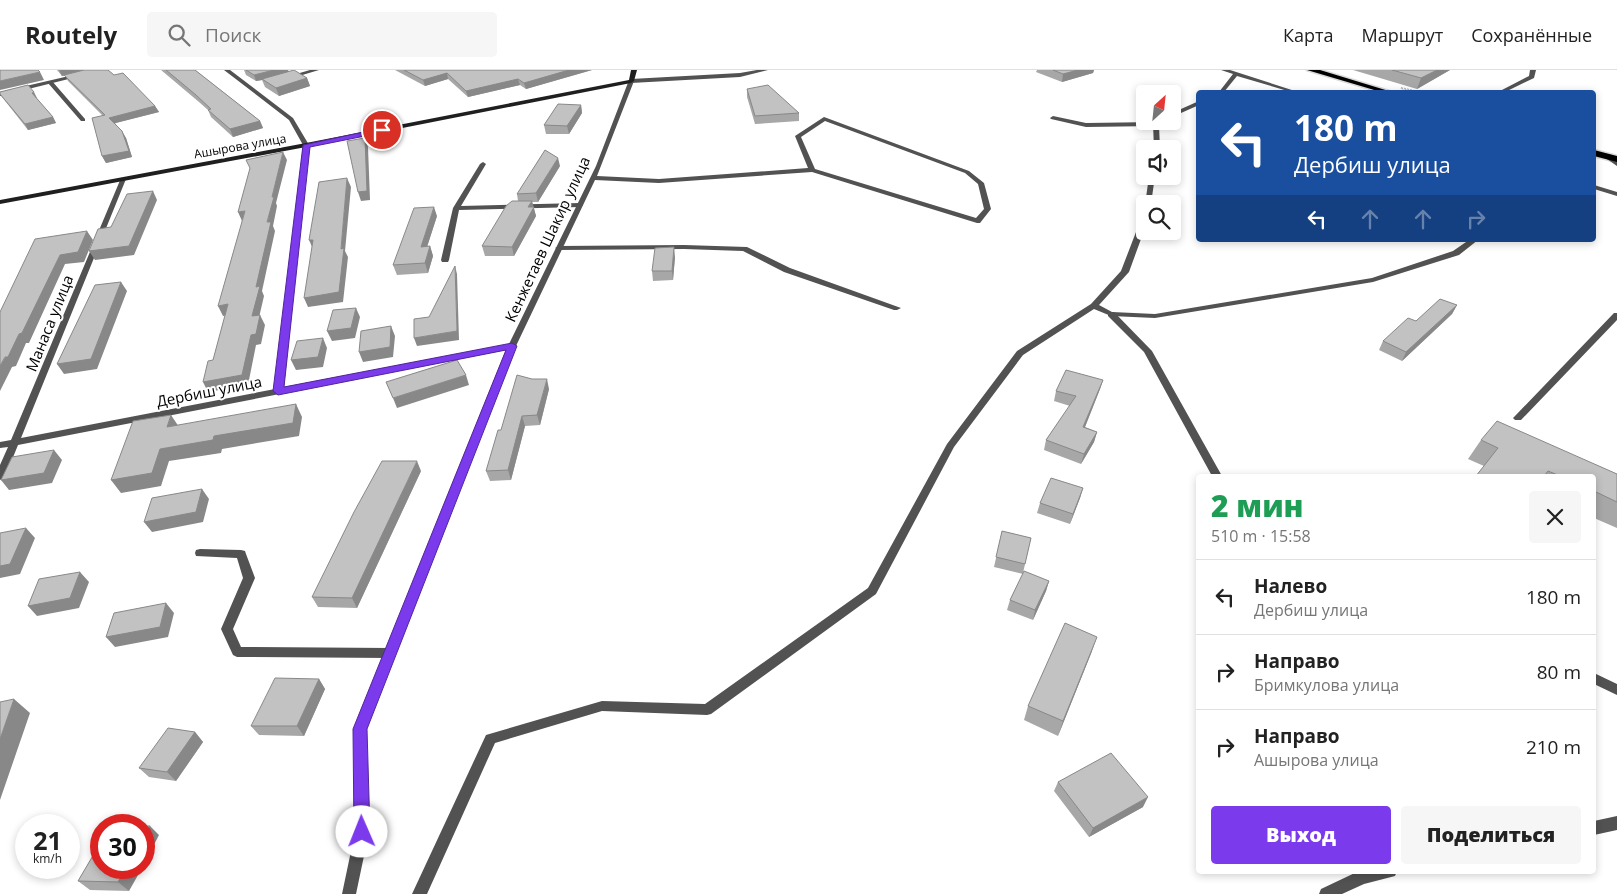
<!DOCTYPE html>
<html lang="ru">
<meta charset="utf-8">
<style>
:root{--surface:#fff;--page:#f6f6f6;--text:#222;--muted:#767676;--line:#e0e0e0;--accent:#7c3aed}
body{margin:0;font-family:"Open Sans",sans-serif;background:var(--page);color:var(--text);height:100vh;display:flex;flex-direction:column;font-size:19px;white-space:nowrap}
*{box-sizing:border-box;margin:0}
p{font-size:16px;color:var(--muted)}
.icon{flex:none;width:28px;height:28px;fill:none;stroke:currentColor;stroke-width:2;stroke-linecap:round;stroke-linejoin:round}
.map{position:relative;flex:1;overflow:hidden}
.details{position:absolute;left:1196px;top:404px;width:400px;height:400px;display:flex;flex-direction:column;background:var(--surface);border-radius:5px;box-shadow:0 2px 8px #0003}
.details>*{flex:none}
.guide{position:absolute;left:1196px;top:20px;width:400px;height:152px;border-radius:5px;box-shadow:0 2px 8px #0003;background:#1a4fa0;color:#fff;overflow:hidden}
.needle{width:32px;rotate:27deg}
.tools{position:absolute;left:1136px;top:15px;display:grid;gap:10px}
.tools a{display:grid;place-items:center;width:45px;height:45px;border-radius:5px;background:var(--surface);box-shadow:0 2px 8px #0003;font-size:25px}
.speed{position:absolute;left:15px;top:744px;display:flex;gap:10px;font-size:25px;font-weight:700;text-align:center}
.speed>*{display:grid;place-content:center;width:65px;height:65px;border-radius:50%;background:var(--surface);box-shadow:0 2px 8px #0003;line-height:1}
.speed small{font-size:12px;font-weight:400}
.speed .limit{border:8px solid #d22;background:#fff;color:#111}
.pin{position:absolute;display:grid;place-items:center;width:42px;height:42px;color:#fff;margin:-21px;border:2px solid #fff;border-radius:50%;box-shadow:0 1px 5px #0007}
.me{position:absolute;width:55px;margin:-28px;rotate:359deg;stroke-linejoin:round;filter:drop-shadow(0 0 4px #0008)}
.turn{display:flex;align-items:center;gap:18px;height:105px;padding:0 15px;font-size:22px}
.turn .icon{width:65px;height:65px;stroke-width:2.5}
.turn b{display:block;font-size:35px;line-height:42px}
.lanes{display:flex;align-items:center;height:48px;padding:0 15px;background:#0003;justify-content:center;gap:25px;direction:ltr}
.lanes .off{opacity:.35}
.round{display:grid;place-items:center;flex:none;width:52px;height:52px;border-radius:5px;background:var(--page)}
.overview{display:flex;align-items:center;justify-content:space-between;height:85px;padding:0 15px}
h1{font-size:30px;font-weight:800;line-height:38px;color:#1e9e55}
.button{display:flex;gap:10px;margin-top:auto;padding:10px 15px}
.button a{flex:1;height:58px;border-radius:5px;background:var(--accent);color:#fff;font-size:20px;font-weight:800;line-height:58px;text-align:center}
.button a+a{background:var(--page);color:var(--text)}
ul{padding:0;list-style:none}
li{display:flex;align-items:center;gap:15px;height:75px;padding:0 15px;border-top:1px solid var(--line)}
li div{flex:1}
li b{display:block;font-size:19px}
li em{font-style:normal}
header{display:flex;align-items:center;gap:30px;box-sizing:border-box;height:70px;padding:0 25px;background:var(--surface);border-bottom:1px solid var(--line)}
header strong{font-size:24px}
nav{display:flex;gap:28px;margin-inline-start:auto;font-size:18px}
.search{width:350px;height:45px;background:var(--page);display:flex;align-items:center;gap:12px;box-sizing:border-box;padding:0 18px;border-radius:5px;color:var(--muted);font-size:19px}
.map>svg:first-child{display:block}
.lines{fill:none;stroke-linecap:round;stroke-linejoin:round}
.highway-casing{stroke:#dbdbdb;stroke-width:3}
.path{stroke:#747474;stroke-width:2;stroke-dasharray:0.5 1;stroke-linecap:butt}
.lane{fill:#525252;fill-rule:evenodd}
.street{fill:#525252;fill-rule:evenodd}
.secondary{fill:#1f1f1f;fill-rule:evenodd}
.highway{fill:#000;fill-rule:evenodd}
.wall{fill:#a7a7a7}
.shaded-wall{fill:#888}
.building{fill:#c2c2c2;stroke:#888}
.route{fill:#7c3aed;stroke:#51269a}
.labels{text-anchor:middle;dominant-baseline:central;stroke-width:4;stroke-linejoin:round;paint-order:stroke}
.far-street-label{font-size:12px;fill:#000;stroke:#fff}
.street-label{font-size:15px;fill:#000;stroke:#fff}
</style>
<header>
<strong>Routely</strong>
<div class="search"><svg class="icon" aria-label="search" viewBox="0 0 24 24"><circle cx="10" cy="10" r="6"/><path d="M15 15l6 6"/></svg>Поиск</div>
<nav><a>Карта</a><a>Маршрут</a><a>Сохранённые</a></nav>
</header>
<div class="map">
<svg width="1617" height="824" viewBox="0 0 1617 824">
<rect width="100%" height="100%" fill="#fff"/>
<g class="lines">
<defs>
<path id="highway" d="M1307,0H1320L1392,22H1381Z
M1594,80L1617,86V92L1594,86Z"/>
</defs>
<!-- highway casing -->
<use href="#highway" class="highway-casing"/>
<!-- path -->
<path class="path" d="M1401,18L1419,22"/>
<!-- lane -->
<path class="lane" d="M757,0H768L740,7L631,13L628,11L631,9L740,3Z
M1530,0H1536L1534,8L1505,22H1500V21L1529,6Z
M48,11H52L85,49V51H81L48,13Z
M1053,46L1086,53L1156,52L1159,54L1156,56L1086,57L1051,49L1050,48Z
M1604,85H1608L1617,91V96L1604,87Z
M483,92L486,94L461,136L580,133L583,135L580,137L459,140L449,190L448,192H442L441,190L453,138L480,94Z
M684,175L747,177L790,198L901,238L897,240H894L784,202L743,181L684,179L559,180L555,178L559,176Z
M1108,242H1114L1152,281L1222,406H1212L1144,282L1108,246Z
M1614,243H1617V250L1521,350H1515L1513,348L1515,346Z
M200,479L241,480L245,481L246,484L255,508L233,559L241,577L390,578L394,580L396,583L394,586L390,588L237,587L233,585L221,559L243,508L237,488L196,486L195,483L196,480Z
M1594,603L1617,614V625L1594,614Z"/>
<!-- street -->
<path class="street" d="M95,0H105L0,26V22Z
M224,0H230L293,48L309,75L284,317L509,274L596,96L629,10L634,11L597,106L659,109L808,98L795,66L824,47L969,101L984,113L991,139L980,153H977L812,102L659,113L595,110L516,276L366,659L369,762L356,824H342L355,762L354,659L506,280L18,375L5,407L0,410V395L8,377L0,378V372L11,370L121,108L126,109L21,368L275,319L303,75L289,50ZM825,51L965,103L978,114L984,139L976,148L815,99L801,67Z
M310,0H319L289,9L286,7Z
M1221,0H1230L1298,22H1291L1237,6L1224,22H1219L1233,4Z
M1199,31V35L1172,47V43Z
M1156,51H1164L1159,55L1160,79H1154L1153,54Z
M1149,106H1155L1151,134L1145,135Z
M1594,115L1617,122V126L1594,119Z
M1145,147V158L1129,202L1099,235L1112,242L1155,244L1372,208L1453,181L1469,170H1478L1459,185L1373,212L1155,248L1111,246L1094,239L1023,285L954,377L876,524L711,644L707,645L602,641L495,673L427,824H412L486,665L602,631L705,634L868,518L947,374L1017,281L1091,234L1121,201L1141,149Z
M1617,746V760L1594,765V751Z
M1359,801H1397L1395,806L1364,814L1342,824H1319L1321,819Z"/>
<!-- secondary -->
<path class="secondary" d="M631,0H637L634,11L631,13L306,77L0,134V130L306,73L629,10Z"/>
<!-- highway -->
<use href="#highway" class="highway"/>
</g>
<!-- wall -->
<path class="wall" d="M57,0H108L114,5L155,36L159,42L115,53L126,68L132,87L106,93L102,86V45L68,11L65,5L62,6Z
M161,0H195L260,51L263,58L233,67L211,47L208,40L199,32Z
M244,0H288L289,2L307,8L310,16L279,26L265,17L262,10L256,11L246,5Z
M395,0H592L526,19L520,15L468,27L448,9L425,16Z
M1037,0H1094L1093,3L1062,12L1036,2Z
M1353,0H1450L1417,19Z
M747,19L799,43V51L755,54L747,27Z
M0,22L37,28H36L53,47L56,53L28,60L2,27L0,24Z
M581,35L582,43L569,64H546L544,55Z
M560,96L538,132H532L536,146L514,186H485L482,176L518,131L517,124Z
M437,146L427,177L430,176L433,186L428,203L397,205L393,195Z
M675,187L673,210L653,211L652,201Z
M1457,235L1452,244L1402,291L1379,280L1383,271L1416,251Z
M1103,310L1100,319L1085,357L1097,362L1094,372L1081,394L1044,380L1046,370L1070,336L1054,331L1056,321Z
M549,319L540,355L525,356L511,410L490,411L486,401L501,360Z
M1481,370L1617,404V458L1594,448V406H1476L1484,396L1468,389Z
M421,401L357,538L318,537L312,527Z
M1083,418L1080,428L1070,454L1037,443L1040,433Z
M1002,461L1031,468L1023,503L1049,511L1046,521L1033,550L1007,540L1010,530L1023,504L994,497Z
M1092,581L1058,666L1024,650L1028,636Z
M319,609L325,619L304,666L259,665L251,656Z
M195,662L203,672L176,711L149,707L139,698Z
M1058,712L1143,737L1089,767L1054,721Z
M101,772L129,821L90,820L78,811Z"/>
<!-- shaded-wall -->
<path class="shaded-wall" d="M59,0H93L62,6Z
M274,0H288L289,3L262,9V10L256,11L254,5Z
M569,0H592L526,19L524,13Z
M1078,0H1094L1093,3L1062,12L1063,4Z
M1437,0H1450L1417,19L1421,8Z
M40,2L44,10L0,20V11Z
M447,3L448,9L425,16L423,10Z
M307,8L310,16L279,26L276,18Z
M518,9L520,15L468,27L466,21Z
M34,22L37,28L35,29L32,23Z
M581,35L582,43L569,64L567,56Z
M155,36L159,42L112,54L109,48Z
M53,47L56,53L28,60L25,54Z
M260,51L263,58L233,67L230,59Z
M122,61L126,68L132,87L106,93L102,86Z
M365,68L368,77L370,130L361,131L358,122Z
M283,82L287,90L276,133L277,136L273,156L275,161L262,221L264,226L257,256L252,246L256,217L272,127Z
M558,88L560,96L538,132L536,123Z
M347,108L351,117L345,181L348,187L343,232L308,237L304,228L341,179Z
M153,121L157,130L134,185L95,190L89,181Z
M532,131L536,146L514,186L512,177L528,137Z
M434,137L437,146L424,186L421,177Z
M245,141L242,151L238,142Z
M87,161L93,170L84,192L65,194L29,273H26L16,296L12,297L0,321V296L19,264L60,185Z
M309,170H313V179Z
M430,176L433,186L428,203L425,193Z
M674,177L675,187L673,210L672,201Z
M455,196L457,204L459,270L417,276L414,268L457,261Z
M121,212L127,221L97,299L64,304L57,294Z
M228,234L233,244L223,246L218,236Z
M1457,235L1452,244L1402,291L1406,282Z
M356,238L360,247L355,268L332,271L327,261Z
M260,245L265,255L261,274L256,275L248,315L208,322L203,312L251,265Z
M391,256L395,266L393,287L363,292L359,282Z
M323,268L327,278L323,297L296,300L291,290Z
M466,305L469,315L397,338L393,328Z
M547,309L549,319L540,355L537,345Z
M1103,310L1100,319L1081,367L1083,357Z
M296,334L302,347L299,366L222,379L221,383L169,391L161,416L121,423L111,410L160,379L214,366Z
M171,345L179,357H167Z
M522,346L525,356L511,410L508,400Z
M1097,362L1094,372L1081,394L1084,384Z
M54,380L62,390L52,413L9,420L1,410Z
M417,391L421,401L357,538L352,528Z
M1083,418L1080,428L1070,454L1073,444Z
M202,419L209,429L203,452L152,462L144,452Z
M26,458L35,468L20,504L0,508V496Z
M80,502L89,512L79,538L37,546L28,536Z
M1049,511L1046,521L1033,550L1035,540Z
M166,533L174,543L168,567L115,577L106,567Z
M1097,567L1092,581L1058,666L1063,651Z
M319,609L325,619L304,666L297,656Z
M14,629L30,643L0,730V669Z
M195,662L203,672L176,711L167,702Z
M1148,727L1143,737L1089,767L1093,758Z
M150,756L159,765L144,794V767Z
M126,798H142L129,821L118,812Z"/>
<!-- building -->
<path class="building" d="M0,0H38L40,2L0,11Z
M84,0H108L114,5L123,3L155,36L109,48L122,61L129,81L102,86L92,48L105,45L64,5Z
M166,0H195L260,51L230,59L208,40L211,39L196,25Z
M246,0H274L254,5Z
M294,0L307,8L276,18L262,9Z
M404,0H569L524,13L518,9L466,21L447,3L423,10Z
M1053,0H1078L1063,4Z
M1392,0H1437L1421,8Z
M28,15L34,22L32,23L53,47L25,54L0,24V22Z
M768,15L799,43L755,46L747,19Z
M558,34L581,35L567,56L544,55Z
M365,68L367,121L358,122L347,71Z
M545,80L558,88L536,123L517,124Z
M283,82L272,127H274L267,152H271L256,217L260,216L252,246L260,245L256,264L251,265L242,305L203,312L208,291L213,290L228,234L218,236L245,141L238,142L250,98L246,90Z
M347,108L341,179L344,178L339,222L304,228L313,170H309L319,112Z
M153,121L129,176L89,181L98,159L111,157L127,124Z
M512,131H532L528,137H534L512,177L482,176L506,136Z
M434,137L421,177L430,176L425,193L393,195L414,138Z
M87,161L78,182L60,185L22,263L19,264L8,287H5L0,296V242L35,169Z
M674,177L672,201H652L655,178Z
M455,196L457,261L414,268V249L429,247Z
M121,212L91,289L57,294L95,215Z
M1440,229L1457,235L1406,282L1383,271L1408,248L1416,251Z
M356,238L351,258L327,261L333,240Z
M391,256L390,277L359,282L361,261Z
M323,268L318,287L291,290L297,271Z
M457,290L466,305L393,328L386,312Z
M1066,300L1103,310L1083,357L1097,362L1084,384L1046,370L1076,326L1056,321Z
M517,305L532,309H547L537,345L522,346L508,400L486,401L498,360H501Z
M296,334L293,353L214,366L213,370L160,379L152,403L111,410L133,351L171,345L167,357Z
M1497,351L1617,404V432L1594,421V406H1560L1548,401L1544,406H1476L1498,378L1481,370Z
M54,380L44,403L1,410L12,387Z
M382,391H417L352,528L312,527L354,442Z
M1051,408L1083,418L1073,444L1040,433Z
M202,419L196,442L144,452L152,428Z
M26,458L10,494L0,496V463Z
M1002,461L1031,468L1025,494L996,487Z
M1024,501L1049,511L1035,540L1010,530Z
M80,502L70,528L28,536L39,509Z
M166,533L160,557L106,567L114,543Z
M1065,553L1097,567L1063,651L1028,636Z
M275,608L319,609L297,656H251Z
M14,629L0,669V632Z
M168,658L195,662L167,702L139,698Z
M1111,683L1148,727L1093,758L1058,712Z
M144,756H150L144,767Z
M101,772V798H126L118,812L78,811Z"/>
<!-- route -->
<path class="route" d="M382,58L386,60L385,62L310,77L284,317L512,273L517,276L367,659L370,762L368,767L362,769L357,767L354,762L353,659L506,280L278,325L273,321L303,75Z"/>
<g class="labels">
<!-- far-street labels -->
<g class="far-street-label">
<text transform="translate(240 76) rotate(-10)">Ашырова улица</text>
</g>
<!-- street labels -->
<g class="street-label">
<text transform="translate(547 169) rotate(-65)">Кенжетаев Шакир улица</text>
<text transform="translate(49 253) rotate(-68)">Манаса улица</text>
<text transform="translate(209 321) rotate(-11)">Дербиш улица</text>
</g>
</g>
</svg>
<div class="tools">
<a><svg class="needle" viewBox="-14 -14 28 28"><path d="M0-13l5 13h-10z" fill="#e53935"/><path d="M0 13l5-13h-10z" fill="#767676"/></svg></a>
<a><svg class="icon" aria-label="sound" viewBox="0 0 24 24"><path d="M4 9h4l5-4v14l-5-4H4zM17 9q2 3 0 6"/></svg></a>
<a><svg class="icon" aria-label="search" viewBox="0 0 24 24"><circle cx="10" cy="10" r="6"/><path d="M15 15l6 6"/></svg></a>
</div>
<div class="speed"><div>21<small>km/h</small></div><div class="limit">30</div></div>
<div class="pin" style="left:382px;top:60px;background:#d93025"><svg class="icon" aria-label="arrive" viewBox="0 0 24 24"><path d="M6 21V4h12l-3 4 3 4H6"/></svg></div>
<svg class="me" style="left:362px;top:762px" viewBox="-20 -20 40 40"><circle r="19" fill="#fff"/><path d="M0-13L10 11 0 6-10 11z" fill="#7c3aed"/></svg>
<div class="guide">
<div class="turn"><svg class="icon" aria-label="left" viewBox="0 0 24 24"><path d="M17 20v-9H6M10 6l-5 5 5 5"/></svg><div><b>180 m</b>Дербиш улица</div></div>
<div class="lanes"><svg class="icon" aria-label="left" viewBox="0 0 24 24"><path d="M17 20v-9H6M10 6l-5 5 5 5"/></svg><svg class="icon off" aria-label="ahead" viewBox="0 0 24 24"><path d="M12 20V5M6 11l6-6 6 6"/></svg><svg class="icon off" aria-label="ahead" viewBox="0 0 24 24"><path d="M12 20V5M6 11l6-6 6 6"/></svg><svg class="icon off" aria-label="right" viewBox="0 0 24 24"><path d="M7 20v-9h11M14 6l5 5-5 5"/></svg></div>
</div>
<section class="details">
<div class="overview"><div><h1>2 мин</h1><p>510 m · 15:58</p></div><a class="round"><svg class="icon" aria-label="close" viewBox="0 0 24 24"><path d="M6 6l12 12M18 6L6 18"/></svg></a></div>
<ul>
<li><svg class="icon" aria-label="left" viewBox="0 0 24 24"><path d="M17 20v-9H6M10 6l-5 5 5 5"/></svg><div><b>Налево</b><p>Дербиш улица</p></div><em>180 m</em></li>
<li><svg class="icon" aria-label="right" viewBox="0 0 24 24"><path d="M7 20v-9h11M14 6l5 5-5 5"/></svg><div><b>Направо</b><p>Бримкулова улица</p></div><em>80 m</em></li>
<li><svg class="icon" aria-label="right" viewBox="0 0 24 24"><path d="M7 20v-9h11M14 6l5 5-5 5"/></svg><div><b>Направо</b><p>Ашырова улица</p></div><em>210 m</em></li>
</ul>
<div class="button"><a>Выход</a><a>Поделиться</a></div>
</section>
</div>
